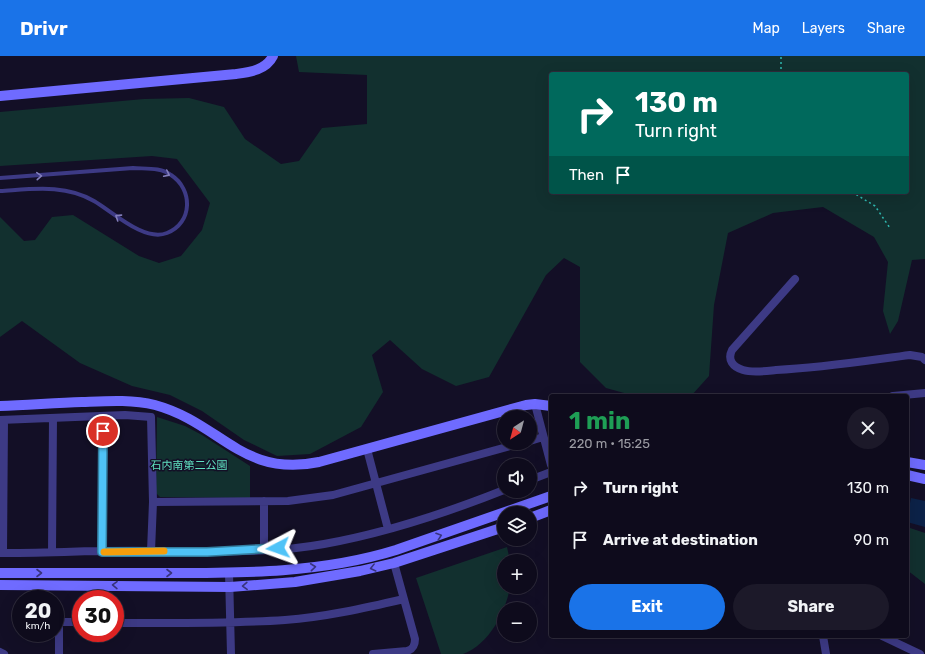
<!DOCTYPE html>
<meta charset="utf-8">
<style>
:root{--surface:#0e0b1c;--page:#1c1929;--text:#f1f3f6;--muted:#9b9ba3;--line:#2e2b3b;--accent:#1a73e8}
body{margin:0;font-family:Rubik,"Noto Sans JP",sans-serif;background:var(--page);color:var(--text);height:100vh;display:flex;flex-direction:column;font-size:15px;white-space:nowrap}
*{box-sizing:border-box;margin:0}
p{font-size:13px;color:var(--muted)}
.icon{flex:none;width:22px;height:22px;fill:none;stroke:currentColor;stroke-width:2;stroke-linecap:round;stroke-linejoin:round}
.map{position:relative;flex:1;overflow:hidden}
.drawer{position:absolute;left:549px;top:338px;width:360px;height:244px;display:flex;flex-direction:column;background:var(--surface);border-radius:4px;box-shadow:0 4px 16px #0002,0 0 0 1px var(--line)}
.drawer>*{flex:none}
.top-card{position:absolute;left:549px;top:16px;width:360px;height:122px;border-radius:4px;box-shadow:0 4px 16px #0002,0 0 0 1px var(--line);background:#00695c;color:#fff;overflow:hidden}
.needle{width:26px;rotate:216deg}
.buttons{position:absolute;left:497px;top:354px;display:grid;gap:8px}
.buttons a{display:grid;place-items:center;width:40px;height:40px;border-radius:50%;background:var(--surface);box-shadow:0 4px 16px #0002,0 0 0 1px var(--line);font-size:20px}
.speed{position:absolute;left:12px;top:534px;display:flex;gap:8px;font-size:20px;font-weight:700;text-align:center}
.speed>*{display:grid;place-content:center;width:52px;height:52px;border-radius:50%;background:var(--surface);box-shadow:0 4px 16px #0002,0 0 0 1px var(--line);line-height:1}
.speed small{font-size:10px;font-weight:400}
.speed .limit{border:6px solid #d22;background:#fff;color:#111}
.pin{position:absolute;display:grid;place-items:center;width:34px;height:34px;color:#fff;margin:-17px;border:2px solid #fff;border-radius:50%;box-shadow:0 1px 4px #0007}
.me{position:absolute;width:44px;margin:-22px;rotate:266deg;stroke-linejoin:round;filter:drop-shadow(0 0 3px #0008)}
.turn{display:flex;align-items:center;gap:14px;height:84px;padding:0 20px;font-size:18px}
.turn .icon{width:52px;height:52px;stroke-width:2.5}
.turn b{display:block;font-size:28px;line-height:34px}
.then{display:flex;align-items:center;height:38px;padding:0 20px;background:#0003;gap:8px;font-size:15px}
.round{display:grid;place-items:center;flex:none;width:42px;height:42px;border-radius:21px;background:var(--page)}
.summary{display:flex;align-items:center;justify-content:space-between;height:68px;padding:0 20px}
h1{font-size:24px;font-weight:700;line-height:30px;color:#1e9e55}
.action{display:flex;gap:8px;margin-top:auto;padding:8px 20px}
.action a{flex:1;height:46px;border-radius:24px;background:var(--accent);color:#fff;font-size:16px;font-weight:700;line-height:46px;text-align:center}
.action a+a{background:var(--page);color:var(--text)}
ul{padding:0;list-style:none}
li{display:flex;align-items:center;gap:12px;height:52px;padding:0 20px}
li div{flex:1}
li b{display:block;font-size:15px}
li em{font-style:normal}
header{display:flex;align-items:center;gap:24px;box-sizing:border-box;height:56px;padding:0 20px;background:var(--accent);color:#fff}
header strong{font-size:19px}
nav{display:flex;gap:22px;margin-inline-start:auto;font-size:14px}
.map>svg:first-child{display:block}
.green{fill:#12302f;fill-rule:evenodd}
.water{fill:#0c2248}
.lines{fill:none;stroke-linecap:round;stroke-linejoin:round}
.path{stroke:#2fb8b0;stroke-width:1.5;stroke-dasharray:2 3;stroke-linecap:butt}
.lane{stroke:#3d3a85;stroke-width:4}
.street{stroke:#3d3a85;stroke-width:8}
.secondary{stroke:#6f6bff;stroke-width:10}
.oneway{stroke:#837fbc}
.oneway2{stroke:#38347d}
.route-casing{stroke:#337fa1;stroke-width:10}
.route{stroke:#4fc3f7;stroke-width:7}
.slow{stroke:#f59e0b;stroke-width:7}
.labels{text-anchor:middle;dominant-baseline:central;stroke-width:3;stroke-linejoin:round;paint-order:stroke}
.park-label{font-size:11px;fill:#5fe0c0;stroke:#130f26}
</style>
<header>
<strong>Drivr</strong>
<nav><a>Map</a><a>Layers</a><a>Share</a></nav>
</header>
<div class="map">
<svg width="925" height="598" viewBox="0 0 925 598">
<rect width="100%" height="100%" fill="#130f26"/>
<!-- green -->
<path class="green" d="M296,0H925V203L912,204L898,265L890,278L883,255L888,206L874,181L823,151L773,157L728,177L714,249L709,320L691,340H635L606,332L580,306V211L564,202L546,219L489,321L456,330L422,313L390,284L372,299L383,336L361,371L310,398L277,400L244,384L202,355L170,339L132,330L80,307L22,265L0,281V161L24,185L35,184L52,161L73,159L139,200L159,207L181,200L202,174L210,147L177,103L152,100L0,110V56L144,43L189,42L224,51L245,83L281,108L299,105L322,72L367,68V19L299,16ZM551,18H907V136H551Z
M157,361L185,370L202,379L250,410V442L160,441L156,437Z
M907,471L925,477V528L907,514Z
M507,491L510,505H504V531H510C506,555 489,589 463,598C457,598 448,598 441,598L416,522Z"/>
<!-- water -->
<path class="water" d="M911,442L925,445V471L907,466V446L910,447Z"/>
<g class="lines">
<!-- path -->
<path class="path" d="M781,18V0
M852,136L875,150L890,172"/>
<!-- lane -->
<path class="lane" d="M0,122L133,112C145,113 161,111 171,119C193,133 193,167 167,177C144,186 113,156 94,145C65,128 33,133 0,135"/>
<!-- street -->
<path class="street" d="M795,223L732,294C727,304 733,311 743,314C753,317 766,315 776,314C821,312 865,305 910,299L922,301L925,304
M893,340L925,337
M535,348L551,409
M0,364L125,359L151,361L153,446L151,495
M530,385L543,381
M367,393L388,473
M530,424L551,416
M153,446L288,445L333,439L521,387
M264,494V445
M52,496L53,362
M102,496L103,360
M0,497C50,497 101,494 152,495C207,495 270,498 324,488C386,477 446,457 504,434
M3,497L4,364
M229,517L231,598
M115,567C171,567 228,568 285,564C325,561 365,552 404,543
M823,580L826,598
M882,580L920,598
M0,596L4,598
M59,598V566H81
M373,598L407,595C413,593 415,590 415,583L394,507"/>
<!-- secondary -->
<path class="secondary" d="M0,40L236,18C250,16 266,14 273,0
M0,350C27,349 55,347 82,346C106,345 131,343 155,349C221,367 242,422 319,406L526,349L535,348L551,350
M907,406L925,409
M907,419L925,423
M530,462L551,454
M0,517C53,517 105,517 158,517C238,517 319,518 396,494L551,440
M0,529L230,531L295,526L360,515L394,507L504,471"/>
</g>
<!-- one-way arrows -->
<defs><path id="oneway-chevron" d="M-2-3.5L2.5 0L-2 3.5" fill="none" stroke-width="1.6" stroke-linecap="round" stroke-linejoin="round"/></defs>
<g class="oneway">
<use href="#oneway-chevron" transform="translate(167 118) rotate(26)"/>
<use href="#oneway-chevron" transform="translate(39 120) rotate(-4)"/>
<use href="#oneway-chevron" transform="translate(118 161) rotate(-147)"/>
</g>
<g class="oneway2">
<use href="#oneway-chevron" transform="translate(439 480) rotate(-19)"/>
<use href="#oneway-chevron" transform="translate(313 511) rotate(-6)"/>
<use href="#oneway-chevron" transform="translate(373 512) rotate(166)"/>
<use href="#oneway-chevron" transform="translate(39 517)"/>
<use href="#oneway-chevron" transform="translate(169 517)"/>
<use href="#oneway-chevron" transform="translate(115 529) rotate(-179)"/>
<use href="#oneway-chevron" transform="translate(245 530) rotate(178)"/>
</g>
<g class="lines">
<defs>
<path id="route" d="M103,375L102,496H207L278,492"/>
</defs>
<!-- route casing -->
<use href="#route" class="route-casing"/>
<!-- route -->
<use href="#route" class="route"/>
<!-- slow -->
<path class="slow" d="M104,496L164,495"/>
</g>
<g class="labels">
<!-- park labels -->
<g class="park-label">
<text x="189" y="409">石内南第二公園</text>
</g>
</g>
</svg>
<div class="buttons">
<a><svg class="needle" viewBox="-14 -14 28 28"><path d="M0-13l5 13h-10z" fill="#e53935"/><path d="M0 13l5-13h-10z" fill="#9b9ba3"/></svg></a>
<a><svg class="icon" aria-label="sound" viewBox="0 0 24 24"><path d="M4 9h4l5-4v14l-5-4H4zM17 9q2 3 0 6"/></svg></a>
<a><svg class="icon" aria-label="layers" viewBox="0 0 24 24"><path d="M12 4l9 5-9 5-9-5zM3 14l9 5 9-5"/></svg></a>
<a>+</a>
<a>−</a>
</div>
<div class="speed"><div>20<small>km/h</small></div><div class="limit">30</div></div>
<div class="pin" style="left:103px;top:375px;background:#d93025"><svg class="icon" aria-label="arrive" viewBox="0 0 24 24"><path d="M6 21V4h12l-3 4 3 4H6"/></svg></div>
<svg class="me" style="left:278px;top:492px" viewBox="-20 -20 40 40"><path d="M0-17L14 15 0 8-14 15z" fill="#4fc3f7" stroke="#fff" stroke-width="4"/></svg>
<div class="top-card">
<div class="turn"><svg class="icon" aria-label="right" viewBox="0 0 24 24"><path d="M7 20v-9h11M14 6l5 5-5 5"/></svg><div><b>130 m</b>Turn right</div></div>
<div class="then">Then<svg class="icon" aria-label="arrive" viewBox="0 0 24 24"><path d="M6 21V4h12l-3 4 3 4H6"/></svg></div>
</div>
<section class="drawer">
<div class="summary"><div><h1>1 min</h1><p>220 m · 15:25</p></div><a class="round"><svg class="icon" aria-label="close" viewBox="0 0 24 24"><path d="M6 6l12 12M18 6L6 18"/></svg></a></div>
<ul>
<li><svg class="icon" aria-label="right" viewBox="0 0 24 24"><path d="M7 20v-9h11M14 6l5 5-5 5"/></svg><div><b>Turn right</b></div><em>130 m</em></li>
<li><svg class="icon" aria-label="arrive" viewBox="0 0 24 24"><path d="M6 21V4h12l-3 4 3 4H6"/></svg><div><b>Arrive at destination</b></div><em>90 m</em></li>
</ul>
<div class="action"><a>Exit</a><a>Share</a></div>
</section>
</div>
